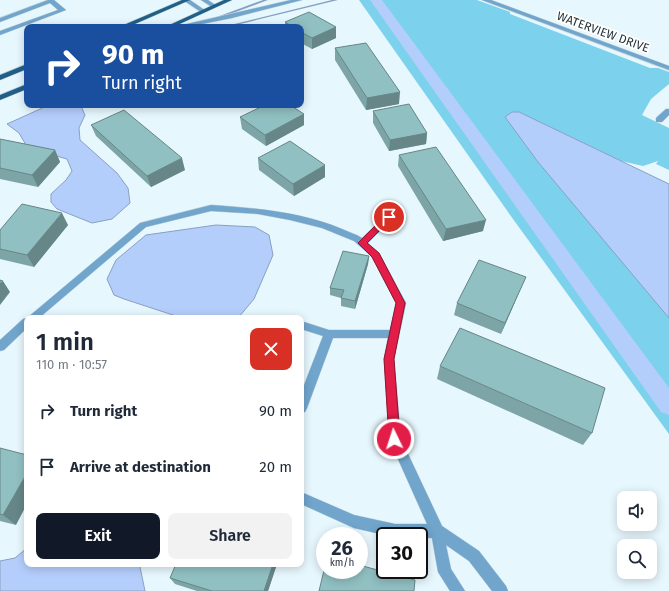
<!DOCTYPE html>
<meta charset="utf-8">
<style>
:root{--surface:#fff;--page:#f2f2f3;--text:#1f2937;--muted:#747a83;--accent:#111827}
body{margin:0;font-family:"Fira Sans",sans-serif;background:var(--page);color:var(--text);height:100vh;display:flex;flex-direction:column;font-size:15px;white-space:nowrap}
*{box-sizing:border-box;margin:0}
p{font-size:13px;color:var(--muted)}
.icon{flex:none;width:22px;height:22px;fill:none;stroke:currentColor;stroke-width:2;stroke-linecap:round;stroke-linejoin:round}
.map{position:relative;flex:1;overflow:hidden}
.details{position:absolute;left:24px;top:315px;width:280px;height:252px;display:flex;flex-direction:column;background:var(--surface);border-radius:8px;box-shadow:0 2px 10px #0003}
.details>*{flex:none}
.hud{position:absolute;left:24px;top:24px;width:280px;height:84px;border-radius:8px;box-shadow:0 2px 10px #0003;background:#1a4fa0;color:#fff;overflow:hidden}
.buttons{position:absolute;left:617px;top:491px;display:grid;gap:8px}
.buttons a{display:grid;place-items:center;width:40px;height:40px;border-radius:8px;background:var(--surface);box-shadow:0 2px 10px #0003;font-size:20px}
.speed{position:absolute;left:316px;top:527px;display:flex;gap:8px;font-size:20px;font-weight:700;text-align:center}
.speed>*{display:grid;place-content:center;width:52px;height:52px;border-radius:50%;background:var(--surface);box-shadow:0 2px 10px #0003;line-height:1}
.speed small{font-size:10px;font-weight:400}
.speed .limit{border:2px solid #111;border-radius:6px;background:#fff;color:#111}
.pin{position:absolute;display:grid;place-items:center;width:34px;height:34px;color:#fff;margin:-17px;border:2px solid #fff;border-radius:50%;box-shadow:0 1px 4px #0007}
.me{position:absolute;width:44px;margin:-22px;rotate:356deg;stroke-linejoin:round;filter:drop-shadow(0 0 3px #0008)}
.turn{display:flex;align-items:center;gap:14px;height:84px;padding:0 12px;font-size:18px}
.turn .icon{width:52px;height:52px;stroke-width:2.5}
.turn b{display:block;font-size:28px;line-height:34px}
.round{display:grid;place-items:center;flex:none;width:42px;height:42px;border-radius:8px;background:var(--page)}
.headline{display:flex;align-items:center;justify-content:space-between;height:68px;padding:0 12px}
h1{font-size:24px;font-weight:600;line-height:30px}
.primary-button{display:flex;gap:8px;margin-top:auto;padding:8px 12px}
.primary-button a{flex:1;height:46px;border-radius:8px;background:var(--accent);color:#fff;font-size:16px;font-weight:600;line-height:46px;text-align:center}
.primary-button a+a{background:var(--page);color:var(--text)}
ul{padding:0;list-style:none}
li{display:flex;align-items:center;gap:12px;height:56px;padding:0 12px}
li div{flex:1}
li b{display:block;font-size:15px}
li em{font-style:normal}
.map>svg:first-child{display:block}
.green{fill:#7cd1ec}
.water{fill:#b4cefc;stroke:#88a0c2}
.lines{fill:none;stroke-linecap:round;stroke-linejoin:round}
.stream{fill:#88a0c2;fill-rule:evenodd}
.canal{fill:#b4cefc;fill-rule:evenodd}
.minor-casing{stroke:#c3d4da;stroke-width:1}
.major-casing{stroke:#c3d4da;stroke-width:1}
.minor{fill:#71a5cc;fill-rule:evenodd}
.major{fill:#215f87;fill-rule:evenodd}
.wall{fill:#7da5a7}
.shaded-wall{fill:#668688}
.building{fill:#91c0c2;stroke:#668688}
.route{fill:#e11d48;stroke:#92132f}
.labels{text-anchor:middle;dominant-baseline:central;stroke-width:3.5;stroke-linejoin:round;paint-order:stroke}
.far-street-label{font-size:12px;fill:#23343a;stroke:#fff}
</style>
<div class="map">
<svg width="669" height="591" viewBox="0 0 669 591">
<rect width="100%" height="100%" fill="#e6f7fd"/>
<!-- green -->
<path class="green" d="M359,0H477L510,12V14L650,68H658L669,72V84L651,99L642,115L669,128V170L656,164L658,161L643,166L621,161L519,112H513L505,117L553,179L669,317V434L513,219Z"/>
<!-- water -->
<path class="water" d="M49,105L81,106L85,115L79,128L80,140L117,173L128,188L130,203L112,219L92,223L57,209L51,202V194L66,180L72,171L67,159L42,152L26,145L19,133L7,124Z
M512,112H519L669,184V318L538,162L505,117Z
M216,225L255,227L269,235L273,255L254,299L238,318H182L124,299L114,295L107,279L116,260L146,235Z
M27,548V564H142L140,567L145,591H0V561L15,558Z"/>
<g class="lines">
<!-- stream -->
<path class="stream" d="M263,0H268L217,19L214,18Z
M332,0H338L228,27H222Z"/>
<!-- canal -->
<path class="canal" d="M370,0H382L669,388V415L661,412Z"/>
<defs>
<path id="minor" d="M48,0H54L66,10L0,35V31L58,10L50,3L0,22V18Z
M183,0H190L206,11L201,12Z
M201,0H208L217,6L212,7Z
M291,0H302L232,18L187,27H174Z
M482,0H491L669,66V70Z
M666,109H669V115L662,122H656V118Z
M211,205C255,208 301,212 342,229C348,232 356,234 362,238L386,215H392L393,217L392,219L368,243L379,253L406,303L394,359L401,439L442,526L479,551L506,586L508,591H492L469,561L446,545L451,569L465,591H450L438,572L432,538L389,536L354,528L301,504V492L354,515L395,524H427L389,439L384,359L388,338H333L307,408L305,412L301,413V393L323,336L301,329V321L329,330H390L396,303L372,257L354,241L322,228L290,220L258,214L211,211L146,227L39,318H27V328L4,350L0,351V340L23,319L27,318L140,223Z"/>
<path id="major" d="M182,0H190L128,27H119Z
M224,0H232L173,27H165Z
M27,64V69L0,80V75Z
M27,84V89L0,100V95Z"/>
</defs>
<!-- minor casing -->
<use href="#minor" class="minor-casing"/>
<!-- major casing -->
<use href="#major" class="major-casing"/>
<!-- minor -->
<use href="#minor" class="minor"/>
<!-- major -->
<use href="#major" class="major"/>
</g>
<!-- wall -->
<path class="wall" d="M285,22L336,27V38L312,49L301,43V27H285Z
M335,48L399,104L366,110L335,60Z
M373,111L427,133L426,144L389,151L373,123Z
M304,114V125L266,146L242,129L240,117Z
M91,125L185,170L151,187L96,136Z
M0,139L55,150L60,162L38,187L0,179Z
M399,155L483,231L443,241L398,166Z
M258,158L325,177L294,196L259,170Z
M68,225L34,267L0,259V230Z
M369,256L368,264L355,309L341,306V298L330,295V288Z
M526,277L521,288L501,334L454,315L457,303Z
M440,366L592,433L583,445L437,379Z
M0,448L16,525L0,521Z
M277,564L268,591H197L175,584L170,578Z"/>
<!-- shaded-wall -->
<path class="shaded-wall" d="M336,27V38L312,49V38Z
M400,92L399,104L366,110L367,98Z
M113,105H120L114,108Z
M304,114V125L266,146L265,135Z
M427,133L426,144L389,151L390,140Z
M55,150L60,162L38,187L32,175Z
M182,158L185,170L151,187L147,176Z
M325,165V177L294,196L293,184Z
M62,213L68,225L34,267L27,255Z
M486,220L483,231L443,241L446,229Z
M369,256L368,264L355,309V301Z
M526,277L521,288L501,334L505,323Z
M3,281L10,292L0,305V284Z
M27,473V504L16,525L3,515Z
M273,564H277L268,591H264Z"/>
<!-- building -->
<path class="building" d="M309,12L336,27L312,38L301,32V27H293L285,22Z
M366,43L400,92L367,98L335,48Z
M409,104L427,133L390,140L373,111Z
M265,105H290L304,114L265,135L240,117Z
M124,110L182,158L147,176L91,125Z
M0,139L55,150L32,175L0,168Z
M290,141L325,165L293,184L258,158Z
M436,147L486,220L446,229L399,155Z
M22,204L62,213L27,255L0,249V230Z
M343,251L369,256L355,301L341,298L344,290L330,288Z
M479,260L526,277L505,323L457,303Z
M0,280L3,281L0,284Z
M460,328L605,388L592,433L440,366Z
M0,448L27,455V473L3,515L0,514Z
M176,564H273L264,591H212L170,578Z
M359,565L415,580L414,591H319L325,566V570H359Z"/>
<!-- route -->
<path class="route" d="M386,215H389L393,217L367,243L379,253L405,303L394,359L400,439L398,442L394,444L391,442L389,439L384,359L396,303L372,257L358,243Z"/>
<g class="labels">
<!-- far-street labels -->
<g class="far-street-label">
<text transform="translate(603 32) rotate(20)">WATERVIEW DRIVE</text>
</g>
</g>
</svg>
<div class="buttons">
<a><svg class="icon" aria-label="sound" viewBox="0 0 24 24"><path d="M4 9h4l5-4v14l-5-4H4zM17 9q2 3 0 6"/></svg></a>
<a><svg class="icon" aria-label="search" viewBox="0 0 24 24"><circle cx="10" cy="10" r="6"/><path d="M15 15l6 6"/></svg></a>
</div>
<div class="speed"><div>26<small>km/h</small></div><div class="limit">30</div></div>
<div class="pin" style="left:389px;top:217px;background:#d93025"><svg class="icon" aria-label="arrive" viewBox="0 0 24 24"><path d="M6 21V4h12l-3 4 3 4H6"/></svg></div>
<svg class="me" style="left:394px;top:439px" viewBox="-20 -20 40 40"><circle r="17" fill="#e11d48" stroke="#fff" stroke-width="3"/><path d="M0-11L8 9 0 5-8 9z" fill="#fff"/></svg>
<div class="hud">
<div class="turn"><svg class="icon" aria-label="right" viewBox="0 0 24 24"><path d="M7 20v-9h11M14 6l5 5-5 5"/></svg><div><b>90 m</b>Turn right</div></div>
</div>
<section class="details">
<div class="headline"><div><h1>1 min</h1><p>110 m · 10:57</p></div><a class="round" style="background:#d93025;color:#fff"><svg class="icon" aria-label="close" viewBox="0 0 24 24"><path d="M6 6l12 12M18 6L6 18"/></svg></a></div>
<ul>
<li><svg class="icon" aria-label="right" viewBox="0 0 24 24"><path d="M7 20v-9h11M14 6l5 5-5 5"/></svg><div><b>Turn right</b></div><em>90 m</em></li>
<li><svg class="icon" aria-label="arrive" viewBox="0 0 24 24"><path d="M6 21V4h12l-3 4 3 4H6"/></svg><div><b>Arrive at destination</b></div><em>20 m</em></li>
</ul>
<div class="primary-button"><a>Exit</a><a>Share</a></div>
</section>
</div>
